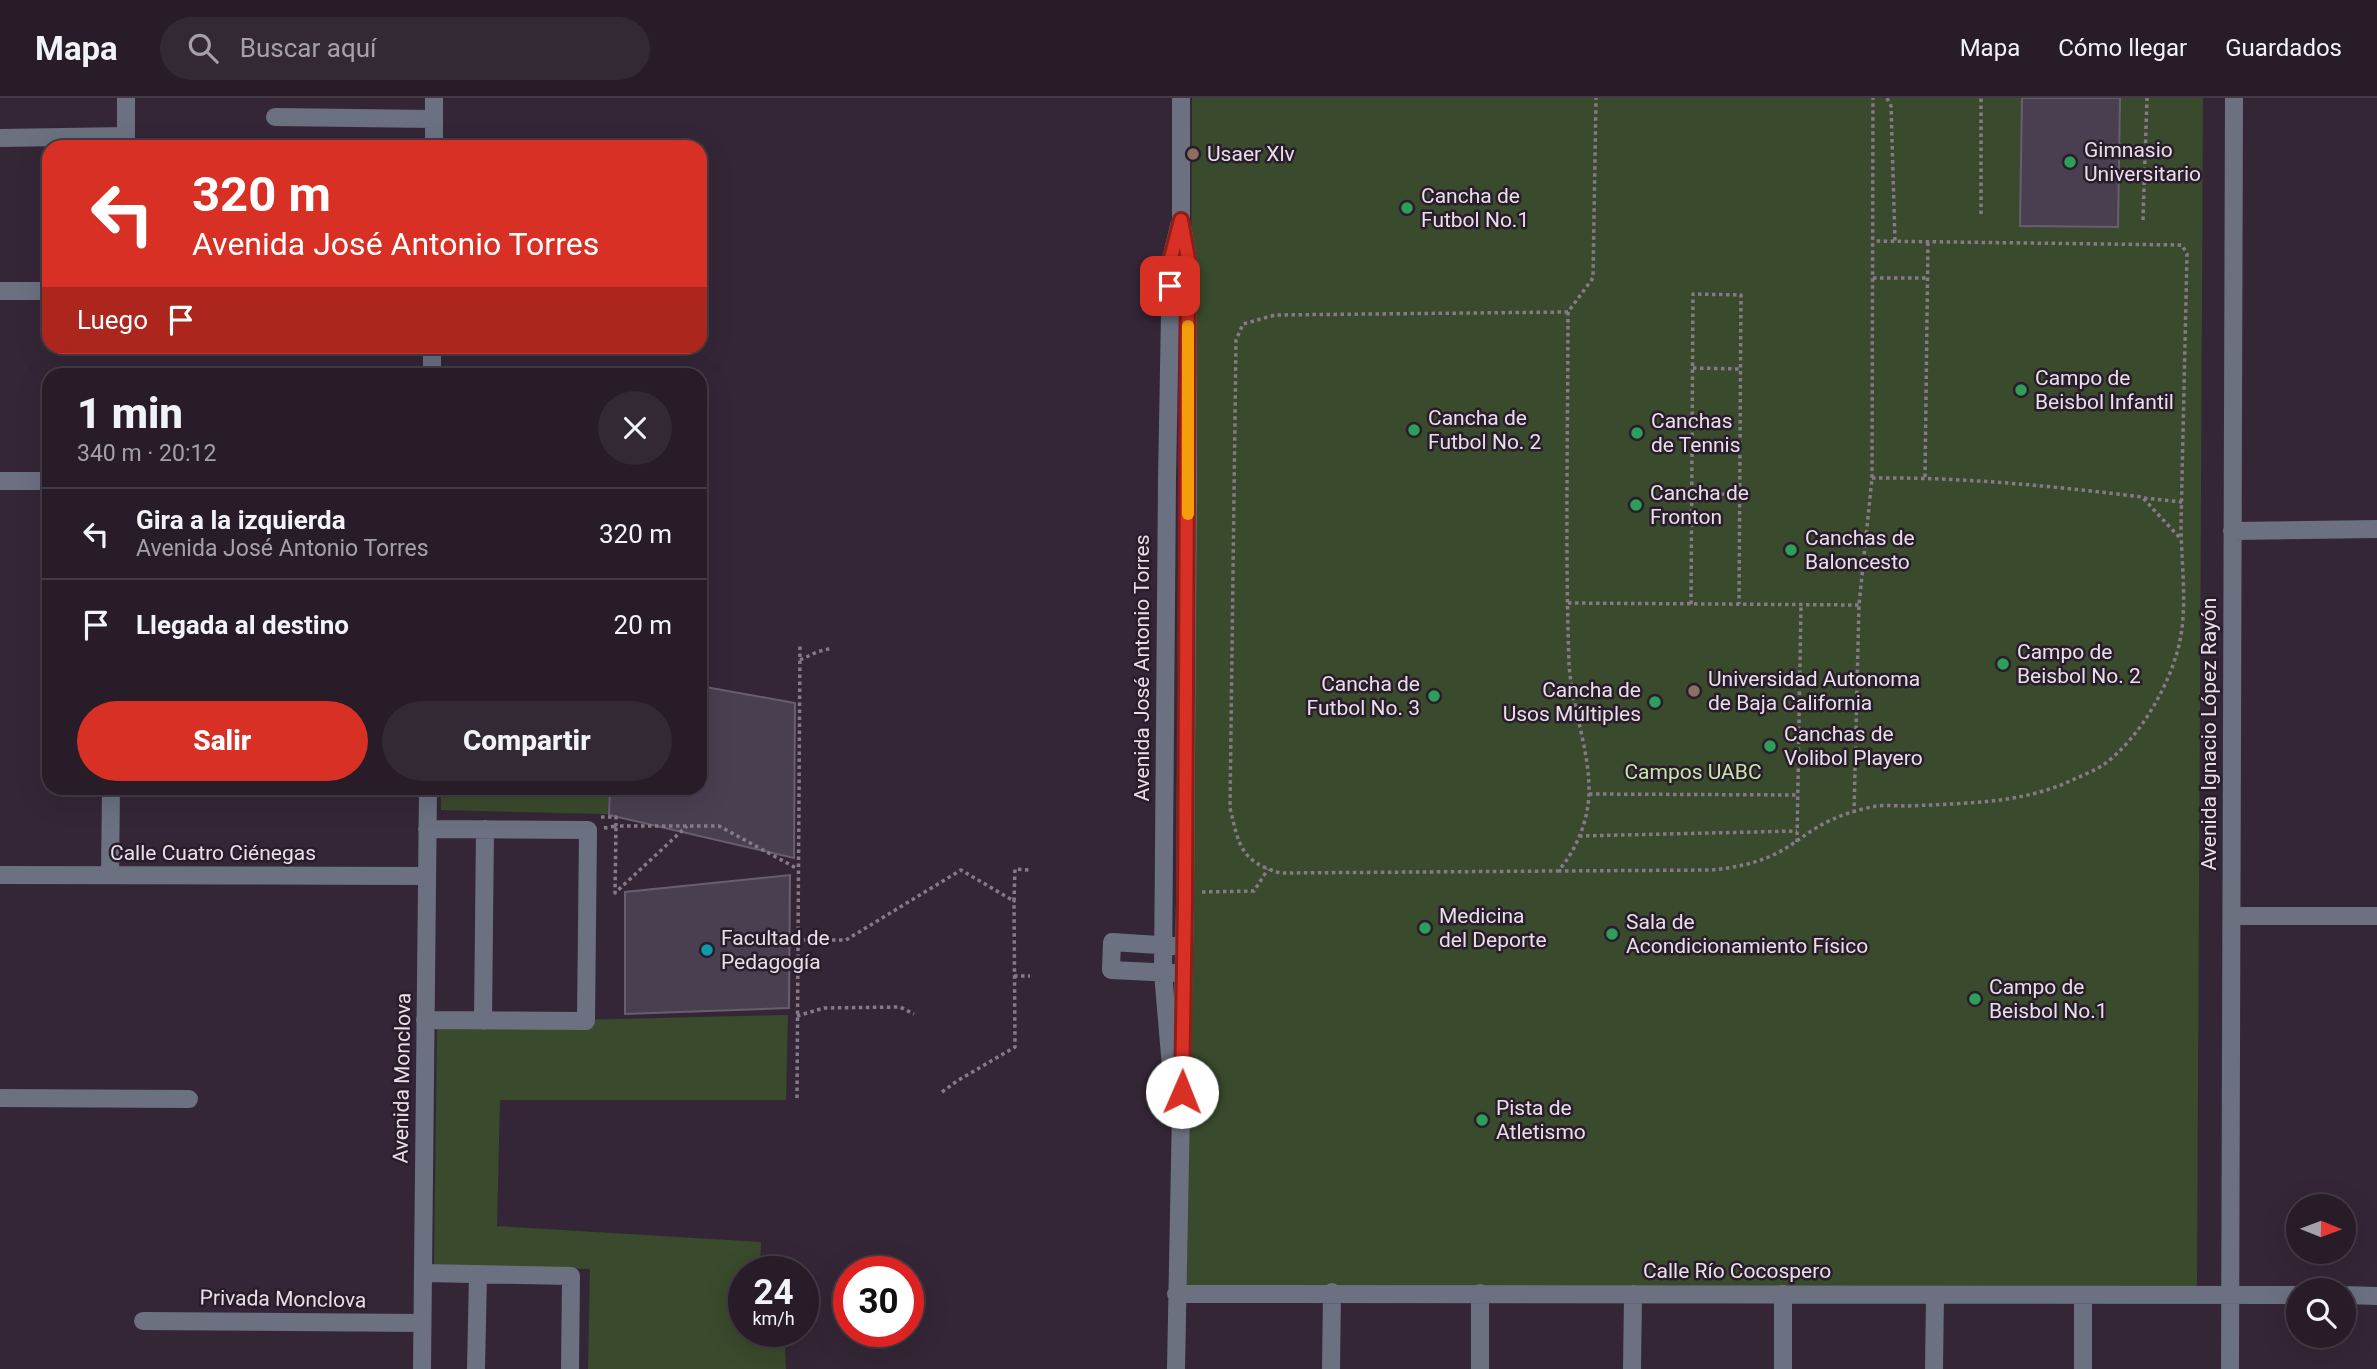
<!DOCTYPE html>
<html lang="es">
<meta charset="utf-8">
<style>
:root{--surface:#271c28;--page:#332934;--text:#f1f3f6;--muted:#a4a1a8;--line:#433a45;--accent:#d93025}
body{margin:0;font-family:Roboto,sans-serif;background:var(--page);color:var(--text);height:100vh;display:flex;flex-direction:column;font-size:26px;white-space:nowrap}
*{box-sizing:border-box;margin:0}
p{font-size:23px;color:var(--muted)}
.icon{flex:none;width:38px;height:38px;fill:none;stroke:currentColor;stroke-width:2;stroke-linecap:round;stroke-linejoin:round}
.map{position:relative;flex:1;overflow:hidden}
.sheet{position:absolute;left:42px;top:270px;width:665px;height:427px;display:flex;flex-direction:column;background:var(--surface);border-radius:21px;box-shadow:0 7px 28px #0002,0 0 0 2px var(--line)}
.sheet>*{flex:none}
.guide{position:absolute;left:42px;top:42px;width:665px;height:214px;border-radius:21px;box-shadow:0 7px 28px #0002,0 0 0 2px var(--line);background:#d93025;color:#fff;overflow:hidden}
.needle{width:46px;rotate:91deg}
.fabs{position:absolute;left:2286px;top:1096px;display:grid;gap:14px}
.fabs a{display:grid;place-items:center;width:70px;height:70px;border-radius:50%;background:var(--surface);box-shadow:0 7px 28px #0002,0 0 0 2px var(--line);font-size:35px}
.speed{position:absolute;left:728px;top:1158px;display:flex;gap:14px;font-size:35px;font-weight:700;text-align:center}
.speed>*{display:grid;place-content:center;width:91px;height:91px;border-radius:50%;background:var(--surface);box-shadow:0 7px 28px #0002,0 0 0 2px var(--line);line-height:1}
.speed small{font-size:18px;font-weight:400}
.speed .limit{border:10px solid #d22;background:#fff;color:#111}
.pin{position:absolute;display:grid;place-items:center;width:60px;height:60px;color:#fff;margin:-30px;border-radius:14px;box-shadow:0 4px 10px #0006}
.me{position:absolute;width:77px;margin:-38px;rotate:1deg;stroke-linejoin:round;filter:drop-shadow(0 0 5px #0008)}
.turn{display:flex;align-items:center;gap:24px;height:147px;padding:0 35px;font-size:32px}
.turn .icon{width:91px;height:91px;stroke-width:2.5}
.turn b{display:block;font-size:49px;line-height:60px}
.then{display:flex;align-items:center;height:66px;padding:0 35px;background:#0003;gap:14px;font-size:26px}
.round{display:grid;place-items:center;flex:none;width:74px;height:74px;border-radius:37px;background:var(--page)}
.summary{display:flex;align-items:center;justify-content:space-between;height:119px;padding:0 35px}
h1{font-size:42px;font-weight:800;line-height:52px}
.cta{display:flex;gap:14px;margin-top:auto;padding:14px 35px}
.cta a{flex:1;height:80px;border-radius:42px;background:var(--accent);color:#fff;font-size:28px;font-weight:800;line-height:80px;text-align:center}
.cta a+a{background:var(--page);color:var(--text)}
ul{padding:0;list-style:none}
li{display:flex;align-items:center;gap:21px;height:91px;padding:0 35px;border-top:2px solid var(--line)}
li div{flex:1}
li b{display:block;font-size:26px}
li em{font-style:normal}
header{display:flex;align-items:center;gap:42px;box-sizing:border-box;height:98px;padding:0 35px;background:var(--surface);border-bottom:2px solid var(--line)}
header strong{font-size:33px}
nav{display:flex;gap:38px;margin-inline-start:auto;font-size:24px}
.search{width:490px;height:63px;background:var(--page);display:flex;align-items:center;gap:18px;box-sizing:border-box;padding:0 24px;border-radius:38px;color:var(--muted);font-size:26px}
.map>svg:first-child{display:block}
.green{fill:#3a4a2c}
.building{fill:#4a3f51;stroke:#695e71;stroke-width:2}
.lines{fill:none;stroke-linecap:round;stroke-linejoin:round}
.path{stroke:#857a87;stroke-width:3.5;stroke-dasharray:3.5 3.5;stroke-linecap:butt}
.minor{stroke:#6b7181;stroke-width:18}
.route-casing{stroke:#8d1f18;stroke-width:18}
.route{stroke:#d93025;stroke-width:12}
.slow{stroke:#f59e0b;stroke-width:12}
.education-dot{fill:#8d6e63;stroke:#2a1d2b;stroke-width:2.5}
.leisure-dot{fill:#2e9e5b;stroke:#2a1d2b;stroke-width:2.5}
.culture-dot{fill:#0f9aa8;stroke:#2a1d2b;stroke-width:2.5}
.labels{text-anchor:middle;dominant-baseline:central;stroke-width:5;stroke-linejoin:round;paint-order:stroke}
.poi-label{font-size:21px;fill:#e8dfe9;stroke:#2a1d2b;text-anchor:start}
.street-label{font-size:21px;fill:#e8dfe9;stroke:#2a1d2b}
.park-label{font-size:21px;fill:#c4e6a8;stroke:#2a1d2b}
</style>
<header>
<strong>Mapa</strong>
<div class="search"><svg class="icon" aria-label="search" viewBox="0 0 24 24"><circle cx="10" cy="10" r="6"/><path d="M15 15l6 6"/></svg>Buscar aquí</div>
<nav><a>Mapa</a><a>Cómo llegar</a><a>Guardados</a></nav>
</header>
<div class="map">
<svg width="2377" height="1271" viewBox="0 0 2377 1271">
<rect width="100%" height="100%" fill="#342636"/>
<!-- green -->
<path class="green" d="M1192,0H2203L2197,1188L1178,1194L1190,459Z
M441,690H647V717L441,712Z
M788,917L786,1002H500L497,1128L761,1144L760,1174H744V1234H766L785,1250L786,1271H588L590,1171L434,1167L437,925Z"/>
<!-- building -->
<path class="building" d="M2022,0H2120L2118,129L2020,128Z
M700,588L795,605L794,760L609,717L610,690H700Z
M790,777L789,910L625,916V794Z"/>
<g class="lines">
<!-- path -->
<path class="path" d="M1887,0L1891,8L1895,143
M1981,116V0
M2143,122L2147,0
M1873,180H1927
M1568,214L1275,217L1243,226L1236,242L1230,710C1239,747 1240,763 1280,775L1558,773C1576,753 1588,723 1589,696C1590,651 1571,608 1569,565C1565,448 1568,331 1568,214L1593,180L1596,0
M1693,270L1740,271
M1925,379L1928,144
M1872,380C1962,379 2052,388 2142,399L2180,440
M1693,396H1740
M2144,400L2182,404
M1568,505L1859,507
M1691,506L1693,196L1741,197L1739,506
M800,562L817,554L832,550
M1589,696L1798,697
M1854,715L1859,507L1872,380L1873,0
M601,719H616V728H719L798,771
M604,730L616,728L615,795L687,728
M1579,738L1797,733
M1797,744L1801,506
M1558,773L1711,772C1732,770 1754,766 1773,757C1789,750 1802,738 1818,729C1834,719 1858,711 1877,708C1888,707 1899,708 1909,708C1964,705 2020,706 2070,683C2081,678 2094,673 2103,667C2140,641 2174,581 2181,537C2187,501 2181,463 2181,426C2183,336 2185,246 2187,156L2182,147L1873,143
M1202,794L1254,793L1268,771
M797,842H846L961,772L1014,803L1015,771L1029,772
M1014,878H1030
M797,918L824,910L900,909L914,916
M942,994L957,983L1015,949L1014,803
M797,1000L800,545"/>
<!-- minor -->
<path class="minor" d="M126,0V49
M275,19L434,21
M0,40L126,38
M434,49V0
M0,193H49
M432,276V248
M0,383H49
M2232,433L2377,431
M0,777L427,778
M110,777L111,690
M2232,818H2377
M1174,875L1111,872L1112,844L1174,848
M425,922L586,923L588,732L427,731
M483,923L485,731
M1172,981L1163,875L1167,381L1171,161L1179,128
M0,1000L189,1001
M423,1175L571,1178L570,1271
M1176,1196L2298,1197
M2343,1197L2377,1198
M143,1223L422,1225
M422,1271L428,690
M476,1271L478,1176
M1176,1271L1185,803L1188,379V161L1181,122V0
M1331,1271L1332,1194
M1480,1271V1195
M1632,1271L1633,1196
M1783,1271V1196
M1934,1271L1935,1197
M2083,1271V1198
M2230,1271L2234,0"/>
</g>
<g class="lines">
<defs>
<path id="route" d="M1170,188L1171,160L1181,122L1188,161L1185,803L1182,994"/>
</defs>
<!-- route casing -->
<use href="#route" class="route-casing"/>
<!-- route -->
<use href="#route" class="route"/>
<!-- slow -->
<path class="slow" d="M1188,416V228"/>
</g>
<!-- markers -->
<g class="education-dot">
<circle cx="1193" cy="56" r="7"/>
<circle cx="1694" cy="593" r="7"/>
</g>
<g class="leisure-dot">
<circle cx="2070" cy="64" r="7"/>
<circle cx="1407" cy="110" r="7"/>
<circle cx="2021" cy="292" r="7"/>
<circle cx="1414" cy="332" r="7"/>
<circle cx="1637" cy="335" r="7"/>
<circle cx="1636" cy="407" r="7"/>
<circle cx="1791" cy="452" r="7"/>
<circle cx="2003" cy="566" r="7"/>
<circle cx="1434" cy="598" r="7"/>
<circle cx="1655" cy="604" r="7"/>
<circle cx="1770" cy="648" r="7"/>
<circle cx="1425" cy="830" r="7"/>
<circle cx="1612" cy="836" r="7"/>
<circle cx="1975" cy="901" r="7"/>
<circle cx="1482" cy="1022" r="7"/>
</g>
<circle class="culture-dot" cx="707" cy="852" r="7"/>
<g class="labels">
<!-- poi labels -->
<g class="poi-label">
<text x="2084" y="52">Gimnasio<tspan x="2084" dy="24">Universitario</tspan></text>
<text x="1207" y="56">Usaer Xlv</text>
<text x="1421" y="98">Cancha de<tspan x="1421" dy="24">Futbol No.1</tspan></text>
<text x="2035" y="280">Campo de<tspan x="2035" dy="24">Beisbol Infantil</tspan></text>
<text x="1428" y="320">Cancha de<tspan x="1428" dy="24">Futbol No. 2</tspan></text>
<text x="1651" y="323">Canchas<tspan x="1651" dy="24">de Tennis</tspan></text>
<text x="1650" y="395">Cancha de<tspan x="1650" dy="24">Fronton</tspan></text>
<text x="1805" y="440">Canchas de<tspan x="1805" dy="24">Baloncesto</tspan></text>
<text x="2017" y="554">Campo de<tspan x="2017" dy="24">Beisbol No. 2</tspan></text>
<text x="1708" y="581">Universidad Autonoma<tspan x="1708" dy="24">de Baja California</tspan></text>
<text x="1420" y="586" text-anchor="end">Cancha de<tspan x="1420" dy="24">Futbol No. 3</tspan></text>
<text x="1641" y="592" text-anchor="end">Cancha de<tspan x="1641" dy="24">Usos Múltiples</tspan></text>
<text x="1784" y="636">Canchas de<tspan x="1784" dy="24">Volibol Playero</tspan></text>
<text x="1439" y="818">Medicina<tspan x="1439" dy="24">del Deporte</tspan></text>
<text x="1626" y="824">Sala de<tspan x="1626" dy="24">Acondicionamiento Físico</tspan></text>
<text x="721" y="840">Facultad de<tspan x="721" dy="24">Pedagogía</tspan></text>
<text x="1989" y="889">Campo de<tspan x="1989" dy="24">Beisbol No.1</tspan></text>
<text x="1496" y="1010">Pista de<tspan x="1496" dy="24">Atletismo</tspan></text>
</g>
<!-- street labels -->
<g class="street-label">
<text transform="translate(1142 570) rotate(-90)">Avenida José Antonio Torres</text>
<text transform="translate(2209 636) rotate(-90)">Avenida Ignacio López Rayón</text>
<text x="213" y="755">Calle Cuatro Ciénegas</text>
<text transform="translate(402 980) rotate(-89)">Avenida Monclova</text>
<text x="1737" y="1173">Calle Río Cocospero</text>
<text transform="translate(283 1201) rotate(1)">Privada Monclova</text>
</g>
<!-- park labels -->
<g class="park-label">
<text x="1693" y="674">Campos UABC</text>
</g>
</g>
</svg>
<div class="fabs">
<a><svg class="needle" viewBox="-14 -14 28 28"><path d="M0-13l5 13h-10z" fill="#e53935"/><path d="M0 13l5-13h-10z" fill="#a4a1a8"/></svg></a>
<a><svg class="icon" aria-label="search" viewBox="0 0 24 24"><circle cx="10" cy="10" r="6"/><path d="M15 15l6 6"/></svg></a>
</div>
<div class="speed"><div>24<small>km/h</small></div><div class="limit">30</div></div>
<div class="pin" style="left:1170px;top:188px;background:#d93025"><svg class="icon" aria-label="arrive" viewBox="0 0 24 24"><path d="M6 21V4h12l-3 4 3 4H6"/></svg></div>
<svg class="me" style="left:1182px;top:994px" viewBox="-20 -20 40 40"><circle r="19" fill="#fff"/><path d="M0-13L10 11 0 6-10 11z" fill="#d93025"/></svg>
<div class="guide">
<div class="turn"><svg class="icon" aria-label="left" viewBox="0 0 24 24"><path d="M17 20v-9H6M10 6l-5 5 5 5"/></svg><div><b>320 m</b>Avenida José Antonio Torres</div></div>
<div class="then">Luego<svg class="icon" aria-label="arrive" viewBox="0 0 24 24"><path d="M6 21V4h12l-3 4 3 4H6"/></svg></div>
</div>
<section class="sheet">
<div class="summary"><div><h1>1 min</h1><p>340 m · 20:12</p></div><a class="round"><svg class="icon" aria-label="close" viewBox="0 0 24 24"><path d="M6 6l12 12M18 6L6 18"/></svg></a></div>
<ul>
<li><svg class="icon" aria-label="left" viewBox="0 0 24 24"><path d="M17 20v-9H6M10 6l-5 5 5 5"/></svg><div><b>Gira a la izquierda</b><p>Avenida José Antonio Torres</p></div><em>320 m</em></li>
<li><svg class="icon" aria-label="arrive" viewBox="0 0 24 24"><path d="M6 21V4h12l-3 4 3 4H6"/></svg><div><b>Llegada al destino</b></div><em>20 m</em></li>
</ul>
<div class="cta"><a>Salir</a><a>Compartir</a></div>
</section>
</div>
